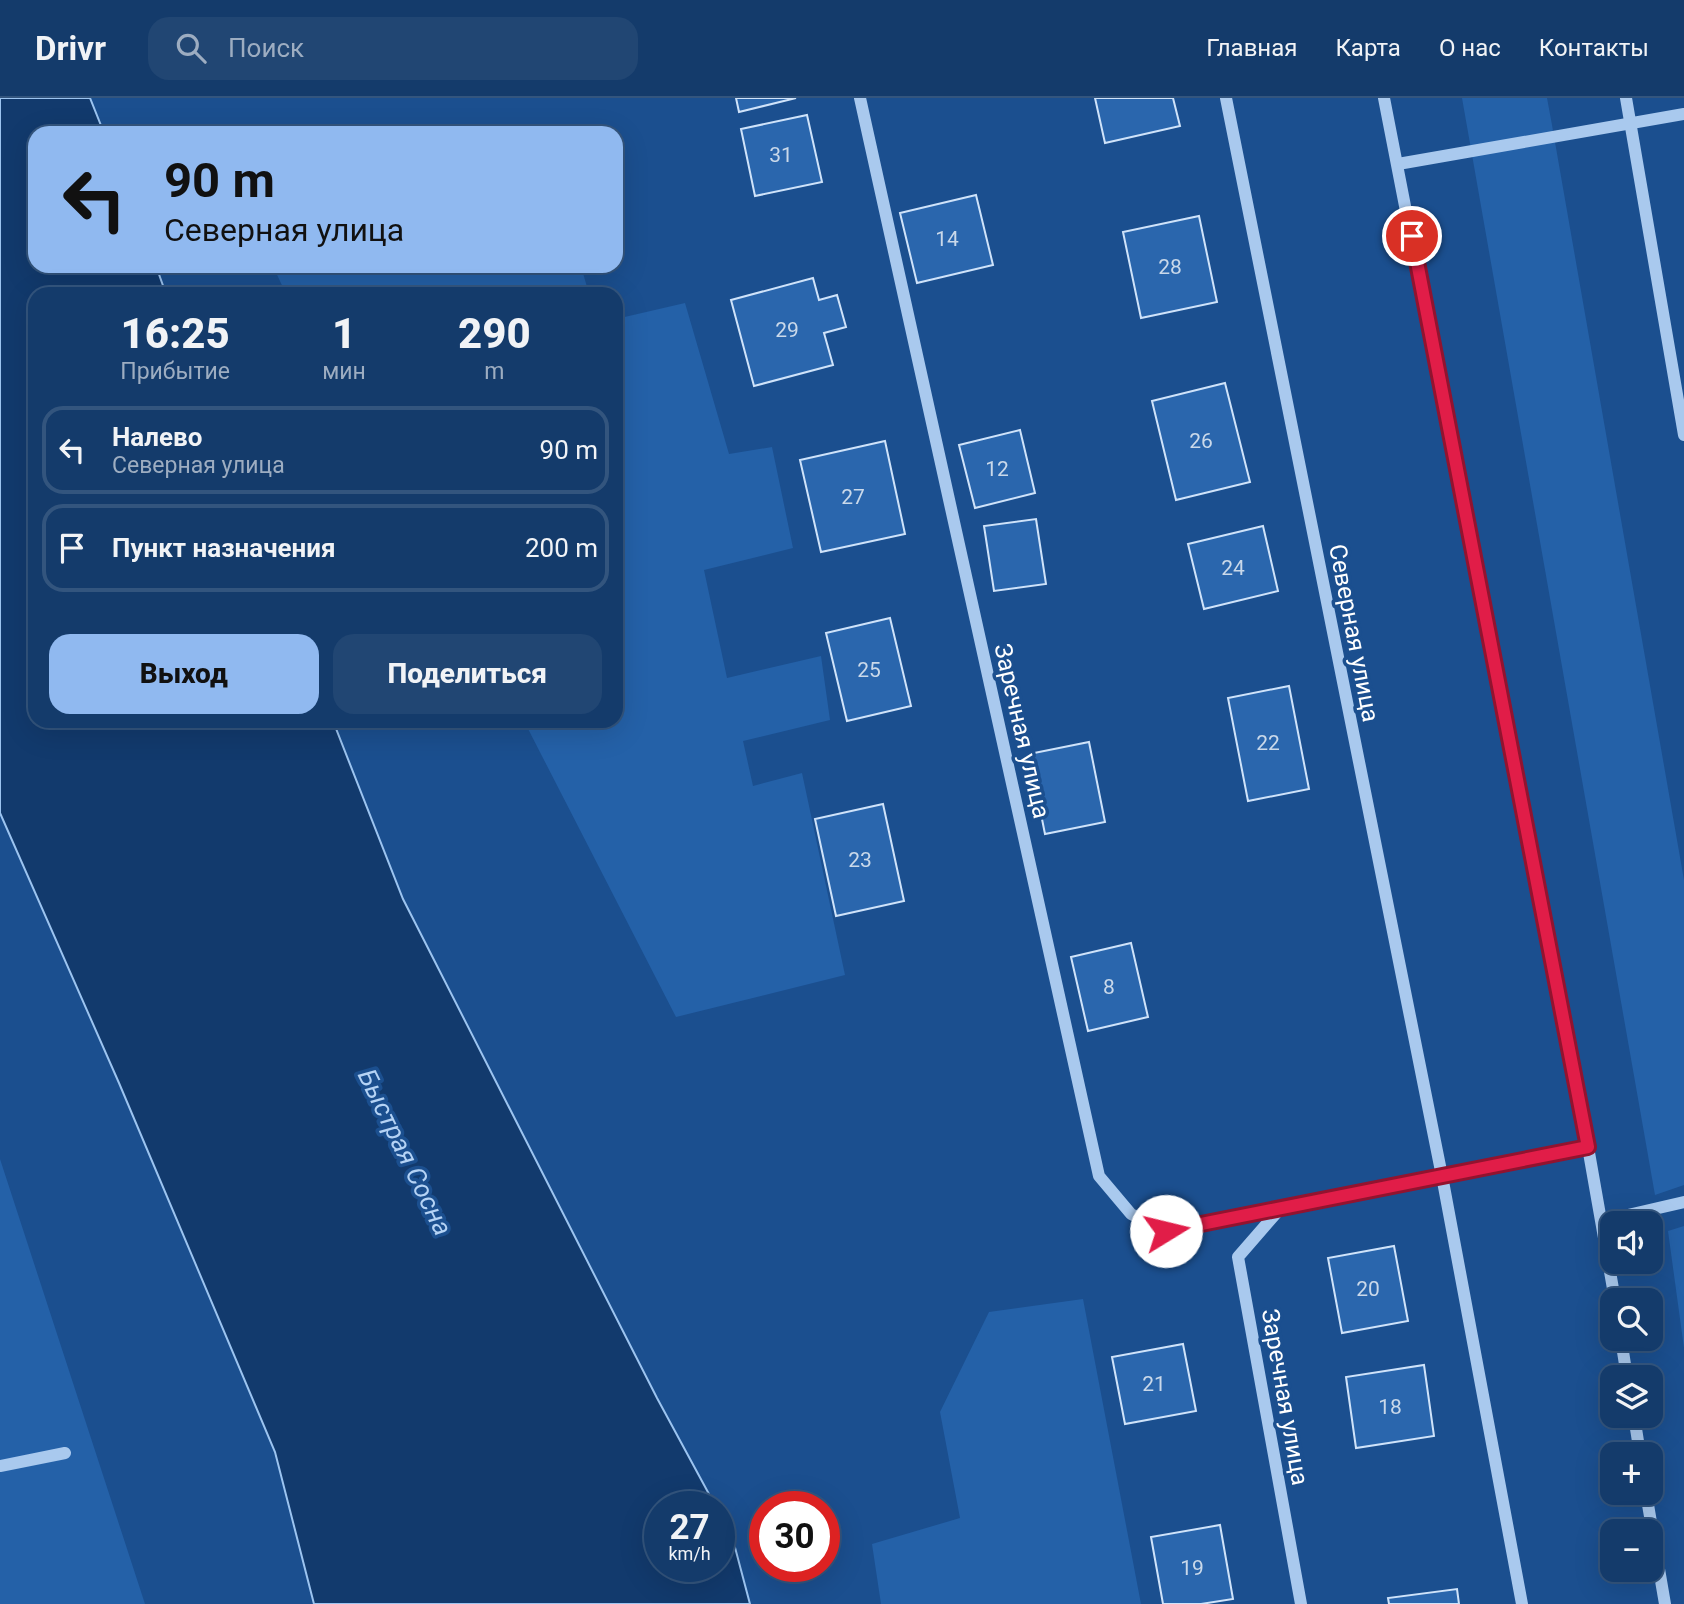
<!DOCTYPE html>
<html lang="ru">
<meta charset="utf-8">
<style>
:root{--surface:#143b6b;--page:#214673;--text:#f1f3f6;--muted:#9dadc1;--line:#33557e;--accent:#90b9f0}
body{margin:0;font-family:Roboto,sans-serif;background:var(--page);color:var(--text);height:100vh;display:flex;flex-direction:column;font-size:26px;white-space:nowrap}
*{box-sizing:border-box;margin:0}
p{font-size:23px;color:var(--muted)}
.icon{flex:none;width:38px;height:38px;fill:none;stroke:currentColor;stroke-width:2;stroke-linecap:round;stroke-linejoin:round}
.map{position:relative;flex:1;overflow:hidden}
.drawer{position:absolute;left:28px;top:189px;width:595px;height:441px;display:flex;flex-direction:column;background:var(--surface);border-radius:21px;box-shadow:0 7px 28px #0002,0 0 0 2px var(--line)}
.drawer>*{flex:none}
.guide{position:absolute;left:28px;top:28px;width:595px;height:147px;border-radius:21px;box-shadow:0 7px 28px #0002,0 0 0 2px var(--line);background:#90b9f0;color:#111;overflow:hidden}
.buttons{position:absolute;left:1600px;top:1113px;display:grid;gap:14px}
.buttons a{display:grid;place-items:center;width:63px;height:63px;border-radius:14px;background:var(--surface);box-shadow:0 7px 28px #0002,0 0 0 2px var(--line);font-size:35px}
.speed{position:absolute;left:644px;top:1393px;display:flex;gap:14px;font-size:35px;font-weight:700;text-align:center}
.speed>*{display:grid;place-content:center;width:91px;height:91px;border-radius:50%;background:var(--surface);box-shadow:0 7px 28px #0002,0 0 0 2px var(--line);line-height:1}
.speed small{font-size:18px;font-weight:400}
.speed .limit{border:10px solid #d22;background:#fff;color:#111}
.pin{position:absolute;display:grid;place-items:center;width:60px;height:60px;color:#fff;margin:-30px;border:4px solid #fff;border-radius:50%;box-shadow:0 2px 7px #0007}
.me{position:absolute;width:77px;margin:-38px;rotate:81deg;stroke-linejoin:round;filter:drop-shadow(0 0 5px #0008)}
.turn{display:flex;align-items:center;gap:24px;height:147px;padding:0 21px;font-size:32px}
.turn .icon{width:91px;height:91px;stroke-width:2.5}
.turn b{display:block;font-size:49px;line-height:60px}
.eta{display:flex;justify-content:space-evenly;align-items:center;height:119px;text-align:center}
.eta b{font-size:42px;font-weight:800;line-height:49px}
.button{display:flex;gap:14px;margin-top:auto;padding:14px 21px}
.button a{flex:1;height:80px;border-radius:21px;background:var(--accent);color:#111;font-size:28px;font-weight:800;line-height:80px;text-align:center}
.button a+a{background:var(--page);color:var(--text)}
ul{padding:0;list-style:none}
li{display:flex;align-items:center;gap:21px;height:88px;margin:0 14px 10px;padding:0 7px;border:4px solid var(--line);border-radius:21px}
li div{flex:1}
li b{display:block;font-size:26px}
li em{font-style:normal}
header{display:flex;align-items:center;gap:42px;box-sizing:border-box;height:98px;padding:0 35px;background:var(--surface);border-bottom:2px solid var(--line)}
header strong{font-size:33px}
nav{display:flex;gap:38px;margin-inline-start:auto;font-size:24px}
.search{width:490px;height:63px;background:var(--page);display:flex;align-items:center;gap:18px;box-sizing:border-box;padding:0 24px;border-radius:21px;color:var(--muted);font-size:26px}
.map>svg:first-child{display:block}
.green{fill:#2461a8}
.water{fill:#123a6d;stroke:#9cc4f0;stroke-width:2}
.building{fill:#2a66ad;stroke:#cfe3fa;stroke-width:2}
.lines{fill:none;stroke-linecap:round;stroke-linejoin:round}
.minor{stroke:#a9c9ee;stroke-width:12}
.route-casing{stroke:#92132f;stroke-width:18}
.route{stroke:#e11d48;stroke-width:12}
.labels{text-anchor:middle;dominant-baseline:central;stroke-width:7;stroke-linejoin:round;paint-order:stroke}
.number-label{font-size:21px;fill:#cad9ea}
.street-label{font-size:24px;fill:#fff;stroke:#1b4f8f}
.water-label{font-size:26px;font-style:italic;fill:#b5d3f5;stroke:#1b4f8f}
</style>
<header>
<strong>Drivr</strong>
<div class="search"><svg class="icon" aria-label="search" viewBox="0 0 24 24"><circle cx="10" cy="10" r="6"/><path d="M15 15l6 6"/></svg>Поиск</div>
<nav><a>Главная</a><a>Карта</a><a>О нас</a><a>Контакты</a></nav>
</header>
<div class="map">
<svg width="1684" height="1506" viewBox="0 0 1684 1506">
<rect width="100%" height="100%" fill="#1b4f8f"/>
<!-- green -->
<path class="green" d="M1462,0H1547L1552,27L1684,782V1087L1655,1097Z
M273,168H581L589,196H286Z
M685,205L729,356L772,349L793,450L704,472L727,580L821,558L830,622L743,643L753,688L802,675L845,877L676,919L524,623H616V221Z
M0,1061L145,1506H0Z
M1684,1128V1250L1668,1133Z
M1083,1201L1141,1506H881L872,1446L960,1420L940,1314L989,1214Z"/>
<!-- water -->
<path class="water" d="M0,0H90L104,35H35V168H156L166,196H35V623H333L403,801L657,1300L716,1409H660V1468H719V1414L732,1438L750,1506H314L275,1354L119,985L0,715Z"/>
<!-- building -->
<path class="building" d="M736,0H796L739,14Z
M1095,0H1173L1180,28L1105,45Z
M807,17L822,84L755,98L741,31Z
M976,97L993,167L917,185L900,115Z
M1199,118L1217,204L1141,220L1123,134Z
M813,180L819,202L837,197L846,229L824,235L833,267L754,288L731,202Z
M1225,285L1250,384L1176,402L1152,303Z
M1020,332L1035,395L975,410L959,347Z
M885,343L905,436L821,454L800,362Z
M1036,421L1046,486L994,493L984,428Z
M1263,428L1278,493L1204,511L1188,446Z
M890,520L911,608L847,623L826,535Z
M1289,588L1309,691L1248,703L1228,600Z
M1089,644L1105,724L1045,736L1029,656Z
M883,706L904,803L836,818L815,721Z
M1131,845L1148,919L1088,933L1071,859Z
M1394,1148L1408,1223L1342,1235L1328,1160Z
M1183,1246L1196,1313L1125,1326L1112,1259Z
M1424,1267L1434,1338L1356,1350L1346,1279Z
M1220,1427L1233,1501L1201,1506H1163L1151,1439Z
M1457,1491L1459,1506H1389L1388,1500Z"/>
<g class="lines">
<!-- minor -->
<path class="minor" d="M860,0L1099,1078L1131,1116L1166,1134L1588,1049
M1226,0L1442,1078L1522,1506
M1384,0L1588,1049L1615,1202
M1626,0L1684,337
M1398,66L1684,16
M1278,1113L1238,1159L1301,1506
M1602,1123L1684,1104
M1621,1241L1627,1279
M1634,1318L1640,1356
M0,1368L65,1355
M1646,1395L1665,1506"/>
</g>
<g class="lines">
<defs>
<path id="route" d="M1166,1133L1588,1049L1412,138"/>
</defs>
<!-- route casing -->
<use href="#route" class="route-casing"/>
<!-- route -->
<use href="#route" class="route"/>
</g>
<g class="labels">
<!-- number labels -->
<g class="number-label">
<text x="781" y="57">31</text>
<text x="947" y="141">14</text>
<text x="1170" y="169">28</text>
<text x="787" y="232">29</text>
<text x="1201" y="343">26</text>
<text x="997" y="371">12</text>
<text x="853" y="399">27</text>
<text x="1233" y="470">24</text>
<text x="869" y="572">25</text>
<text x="1268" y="645">22</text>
<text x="860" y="762">23</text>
<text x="1109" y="889">8</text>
<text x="1368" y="1191">20</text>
<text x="1154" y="1286">21</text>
<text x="1390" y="1309">18</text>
<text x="1192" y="1470">19</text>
</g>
<!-- street labels -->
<g class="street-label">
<text transform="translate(1354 535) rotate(79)">Северная улица</text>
<text transform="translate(1022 633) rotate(77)">Заречная улица</text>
<text transform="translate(1285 1299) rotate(80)">Заречная улица</text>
</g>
<!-- water labels -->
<g class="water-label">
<text transform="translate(405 1054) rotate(64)">Быстрая Сосна</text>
</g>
</g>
</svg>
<div class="buttons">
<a><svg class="icon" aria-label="sound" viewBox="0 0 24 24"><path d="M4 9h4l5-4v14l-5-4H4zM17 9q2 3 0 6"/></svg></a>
<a><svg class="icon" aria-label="search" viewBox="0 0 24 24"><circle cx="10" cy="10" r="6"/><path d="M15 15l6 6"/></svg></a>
<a><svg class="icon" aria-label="layers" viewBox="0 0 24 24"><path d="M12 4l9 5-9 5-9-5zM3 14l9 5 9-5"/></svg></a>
<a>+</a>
<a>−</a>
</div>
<div class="speed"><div>27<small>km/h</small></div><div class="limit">30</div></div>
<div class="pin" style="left:1412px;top:138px;background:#d93025"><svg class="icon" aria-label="arrive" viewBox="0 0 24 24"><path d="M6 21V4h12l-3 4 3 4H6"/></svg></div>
<svg class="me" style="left:1166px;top:1133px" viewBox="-20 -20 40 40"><circle r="19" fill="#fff"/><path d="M0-13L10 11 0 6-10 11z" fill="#e11d48"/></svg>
<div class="guide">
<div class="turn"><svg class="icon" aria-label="left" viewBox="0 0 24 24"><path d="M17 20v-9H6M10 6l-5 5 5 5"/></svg><div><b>90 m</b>Северная улица</div></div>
</div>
<section class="drawer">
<div class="eta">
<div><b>16:25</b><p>Прибытие</p></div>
<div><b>1</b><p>мин</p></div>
<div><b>290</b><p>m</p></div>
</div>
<ul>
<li><svg class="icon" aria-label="left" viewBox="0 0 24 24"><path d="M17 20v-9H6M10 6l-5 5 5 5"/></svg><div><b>Налево</b><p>Северная улица</p></div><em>90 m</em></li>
<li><svg class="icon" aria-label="arrive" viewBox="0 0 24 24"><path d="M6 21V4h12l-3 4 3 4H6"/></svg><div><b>Пункт назначения</b></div><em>200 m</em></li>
</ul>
<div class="button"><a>Выход</a><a>Поделиться</a></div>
</section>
</div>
